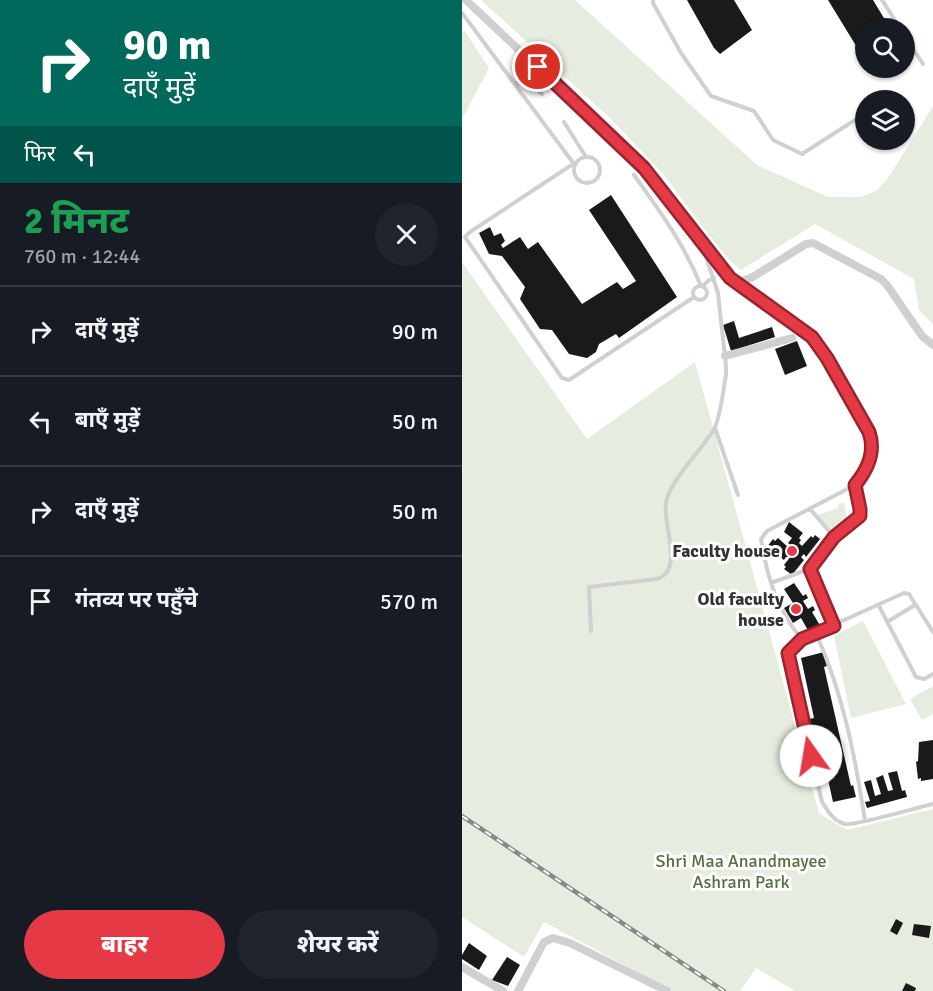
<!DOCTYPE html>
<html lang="hi">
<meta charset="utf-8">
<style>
:root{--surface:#171b24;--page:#20242c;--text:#f1f3f6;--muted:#9ea1a6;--line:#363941;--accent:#e63946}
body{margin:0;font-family:Signika,"Noto Sans Devanagari",sans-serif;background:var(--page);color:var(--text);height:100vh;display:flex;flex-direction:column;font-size:22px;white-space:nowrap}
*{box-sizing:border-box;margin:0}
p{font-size:20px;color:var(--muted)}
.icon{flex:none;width:33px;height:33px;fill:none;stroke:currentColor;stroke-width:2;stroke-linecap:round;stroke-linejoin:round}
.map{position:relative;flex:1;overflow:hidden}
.drawer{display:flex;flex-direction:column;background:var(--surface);width:462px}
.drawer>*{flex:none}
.top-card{background:#00695c;color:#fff;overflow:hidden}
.buttons{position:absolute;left:393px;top:18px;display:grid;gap:12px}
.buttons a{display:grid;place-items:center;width:60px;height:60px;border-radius:50%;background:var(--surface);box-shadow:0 2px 4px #0004;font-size:30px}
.pin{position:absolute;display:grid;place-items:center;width:51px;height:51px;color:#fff;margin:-26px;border:3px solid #fff;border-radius:50%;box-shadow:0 2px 6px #0007}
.me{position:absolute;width:66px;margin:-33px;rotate:347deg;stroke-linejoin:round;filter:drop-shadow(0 0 4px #0008)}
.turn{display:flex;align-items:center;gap:21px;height:126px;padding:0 24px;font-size:27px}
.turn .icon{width:78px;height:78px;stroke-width:2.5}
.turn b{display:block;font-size:42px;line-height:51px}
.then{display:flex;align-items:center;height:57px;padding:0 24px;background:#0003;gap:12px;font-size:22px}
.round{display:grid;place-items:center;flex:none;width:63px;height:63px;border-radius:32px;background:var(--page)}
.head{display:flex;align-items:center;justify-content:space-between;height:102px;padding:0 24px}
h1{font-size:36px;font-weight:800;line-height:45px;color:#1e9e55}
.button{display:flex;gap:12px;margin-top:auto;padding:12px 24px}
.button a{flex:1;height:69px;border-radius:36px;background:var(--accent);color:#fff;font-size:24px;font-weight:800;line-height:69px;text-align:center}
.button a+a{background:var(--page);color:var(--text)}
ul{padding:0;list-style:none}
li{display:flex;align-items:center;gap:18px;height:90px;padding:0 24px;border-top:2px solid var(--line)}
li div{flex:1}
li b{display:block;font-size:22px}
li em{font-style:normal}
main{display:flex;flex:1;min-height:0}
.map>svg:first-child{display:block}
.green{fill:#e6ecdf}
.building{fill:#1a1a1a}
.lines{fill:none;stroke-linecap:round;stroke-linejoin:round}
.service{stroke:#d0d0d0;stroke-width:4}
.minor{stroke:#d0d0d0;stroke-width:8}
.rail-casing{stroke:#888;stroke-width:4.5}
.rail{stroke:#fff;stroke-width:2;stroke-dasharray:7;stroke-linecap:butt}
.route-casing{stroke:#96252e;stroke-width:15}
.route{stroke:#e63946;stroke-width:10}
.poi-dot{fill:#e63946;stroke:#fff;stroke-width:2}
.labels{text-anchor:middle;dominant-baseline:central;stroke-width:6;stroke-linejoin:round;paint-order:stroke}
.poi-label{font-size:18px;font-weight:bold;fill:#333;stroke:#fff;text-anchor:end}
.park-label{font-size:18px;fill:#56703f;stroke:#fff}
</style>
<main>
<section class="drawer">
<div class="top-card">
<div class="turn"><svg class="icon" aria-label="right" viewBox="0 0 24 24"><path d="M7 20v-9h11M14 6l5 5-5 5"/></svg><div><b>90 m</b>दाएँ मुड़ें</div></div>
<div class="then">फिर<svg class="icon" aria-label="left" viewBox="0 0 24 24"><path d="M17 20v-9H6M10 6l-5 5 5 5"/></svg></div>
</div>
<div class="head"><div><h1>2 मिनट</h1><p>760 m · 12:44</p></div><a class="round"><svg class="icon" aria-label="close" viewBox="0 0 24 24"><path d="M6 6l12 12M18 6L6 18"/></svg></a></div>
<ul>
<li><svg class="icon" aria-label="right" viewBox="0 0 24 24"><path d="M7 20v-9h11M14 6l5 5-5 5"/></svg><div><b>दाएँ मुड़ें</b></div><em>90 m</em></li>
<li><svg class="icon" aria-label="left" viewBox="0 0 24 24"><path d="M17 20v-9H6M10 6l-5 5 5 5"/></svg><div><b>बाएँ मुड़ें</b></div><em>50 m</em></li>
<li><svg class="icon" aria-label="right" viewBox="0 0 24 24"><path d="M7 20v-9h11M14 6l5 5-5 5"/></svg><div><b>दाएँ मुड़ें</b></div><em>50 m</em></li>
<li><svg class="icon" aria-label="arrive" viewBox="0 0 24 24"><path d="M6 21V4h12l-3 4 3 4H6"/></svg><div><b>गंतव्य पर पहुँचे</b></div><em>570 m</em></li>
</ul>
<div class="button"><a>बाहर</a><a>शेयर करें</a></div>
</section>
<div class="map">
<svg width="471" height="991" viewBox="0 0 471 991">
<rect width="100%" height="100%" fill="#fff"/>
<!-- green -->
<path class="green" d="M19,0H113L295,165L366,197H399L415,190L426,178L471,106V324L457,310L452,279L353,224L279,270L268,261L243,230L201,174L150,120Z
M2,30L27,68L0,119V33Z
M0,262L125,439L233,362L357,813L385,830L471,809V991H333L294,968L278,991H211L82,922L62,957L0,917Z
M382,502L385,518L370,533L355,515L377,508L376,505Z
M401,621L444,704L389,718L372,636Z
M471,686V714L460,720L448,699Z"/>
<!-- building -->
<path class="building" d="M225,0H272L290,30L258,54L252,48Z
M366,0H411L428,28H404V62Z
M149,195L215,297L157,338L154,334L137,344L134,352L125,358L107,354L90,330L78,329L58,299L63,287L40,256L27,254L17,233L28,227L32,236L39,233L43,241L39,245L41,248L58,237L66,249L76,242L120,304L155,282L161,289L174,281L127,210Z
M272,321L277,338L310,327L313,337L269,351L261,325Z
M335,341L345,366L323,375L313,349Z
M327,522L341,533L337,538L339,540L337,543L340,546L349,536L351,538L353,535L358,539L344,557L342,554L339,557L342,560L330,575L322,569L324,567L322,565L329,556L324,557L322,560L305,547L311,539L313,541L316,538L326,547L329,548L330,546L326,543L330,538L322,532Z
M332,583L341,596L344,594L346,598L341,601L346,609L351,606L353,610L350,612L359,627L348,634L339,618L331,623L322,608L331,603L322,589Z
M362,652L365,666L362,667L389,786L391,785L394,797L371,802L358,743L353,744L347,719L352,718L339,658Z
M471,740V779L459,781V778L456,779L454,762L456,761L457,742Z
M435,771L440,791L443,790L445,797L405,808L403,802L408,801L402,782L409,780L413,796L419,794L414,778L421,775L426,791L431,790L426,773Z
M434,919L441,923L435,935L428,931Z
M452,924L469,926L467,938L450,935Z
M7,943L25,956L17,970L0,959V955Z
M45,957L58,965L46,986L30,980Z
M444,983L454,988L453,991H440Z"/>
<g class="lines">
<!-- service -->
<path class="service" d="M191,0V3L219,53L249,96L292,111L311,140L340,154L404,113
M420,0L438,28
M0,13L112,164
M442,35L461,64
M53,83L69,85L80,94
M102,122L124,157
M112 170a13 13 0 1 1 26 0a13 13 0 1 1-26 0Z
M111,164L8,232L3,237L100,378L107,380L232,297
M172,175C199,213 221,242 239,286
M277,282C301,299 329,316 350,337C364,351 412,431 411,449C410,462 401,475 393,485L305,531L299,539C305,576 315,611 340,639L326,653L360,802C366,811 371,821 383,824C393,826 457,807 471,804
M231 293a7 7 0 1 1 14 0a7 7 0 1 1-14 0Z
M241,286L247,280L252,278
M253,428L276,495
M348,509L372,537
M309,583L347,569
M417,606L454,677L462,679L471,674
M425,622L453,605
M372,626L348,569L372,537L396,519L398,509L393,485
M129,631L127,587L195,579C223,570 200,524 204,503C207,481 240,450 252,429C259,416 261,390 264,375V366L256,293L241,248
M354,633C381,694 393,755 403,821
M340,639L442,593L447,594L471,632"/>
<!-- minor -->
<path class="minor" d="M4,0L182,168L268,278L276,282L289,278L344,244L351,243L419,279L425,285L460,336L471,345
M263,356L330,338
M0,967L41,991
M56,991L82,942L91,938L108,943L205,991"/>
<defs>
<path id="rail" d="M0,816L262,991"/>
</defs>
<!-- rail casing -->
<use href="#rail" class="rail-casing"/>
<!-- rail -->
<use href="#rail" class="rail"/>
</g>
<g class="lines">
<defs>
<path id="route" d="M76,67L182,168L268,278L350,337L365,358L407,432C414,452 406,469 393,485L398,509V516L372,537L348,569L372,626L340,639L326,653L349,756"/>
</defs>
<!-- route casing -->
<use href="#route" class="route-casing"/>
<!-- route -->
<use href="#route" class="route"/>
</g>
<!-- markers -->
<g class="poi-dot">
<circle cx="330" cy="551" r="6"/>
<circle cx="334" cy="609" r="6"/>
</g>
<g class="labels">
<!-- poi labels -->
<g class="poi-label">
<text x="318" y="551">Faculty house</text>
<text x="322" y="599">Old faculty<tspan x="322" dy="21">house</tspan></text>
</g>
<!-- park labels -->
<g class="park-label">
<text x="279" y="861">Shri Maa Anandmayee<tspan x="279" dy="21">Ashram Park</tspan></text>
</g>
</g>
</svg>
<div class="buttons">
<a><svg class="icon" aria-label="search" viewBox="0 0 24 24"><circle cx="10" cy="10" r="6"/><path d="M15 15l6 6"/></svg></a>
<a><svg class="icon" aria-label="layers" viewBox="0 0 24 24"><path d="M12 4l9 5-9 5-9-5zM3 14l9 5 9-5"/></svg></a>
</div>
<div class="pin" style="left:76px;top:67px;background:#d93025"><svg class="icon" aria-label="arrive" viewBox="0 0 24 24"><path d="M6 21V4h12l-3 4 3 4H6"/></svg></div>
<svg class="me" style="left:349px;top:756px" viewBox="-20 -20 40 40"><circle r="19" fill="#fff"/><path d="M0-13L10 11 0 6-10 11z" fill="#e63946"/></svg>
</div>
</main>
